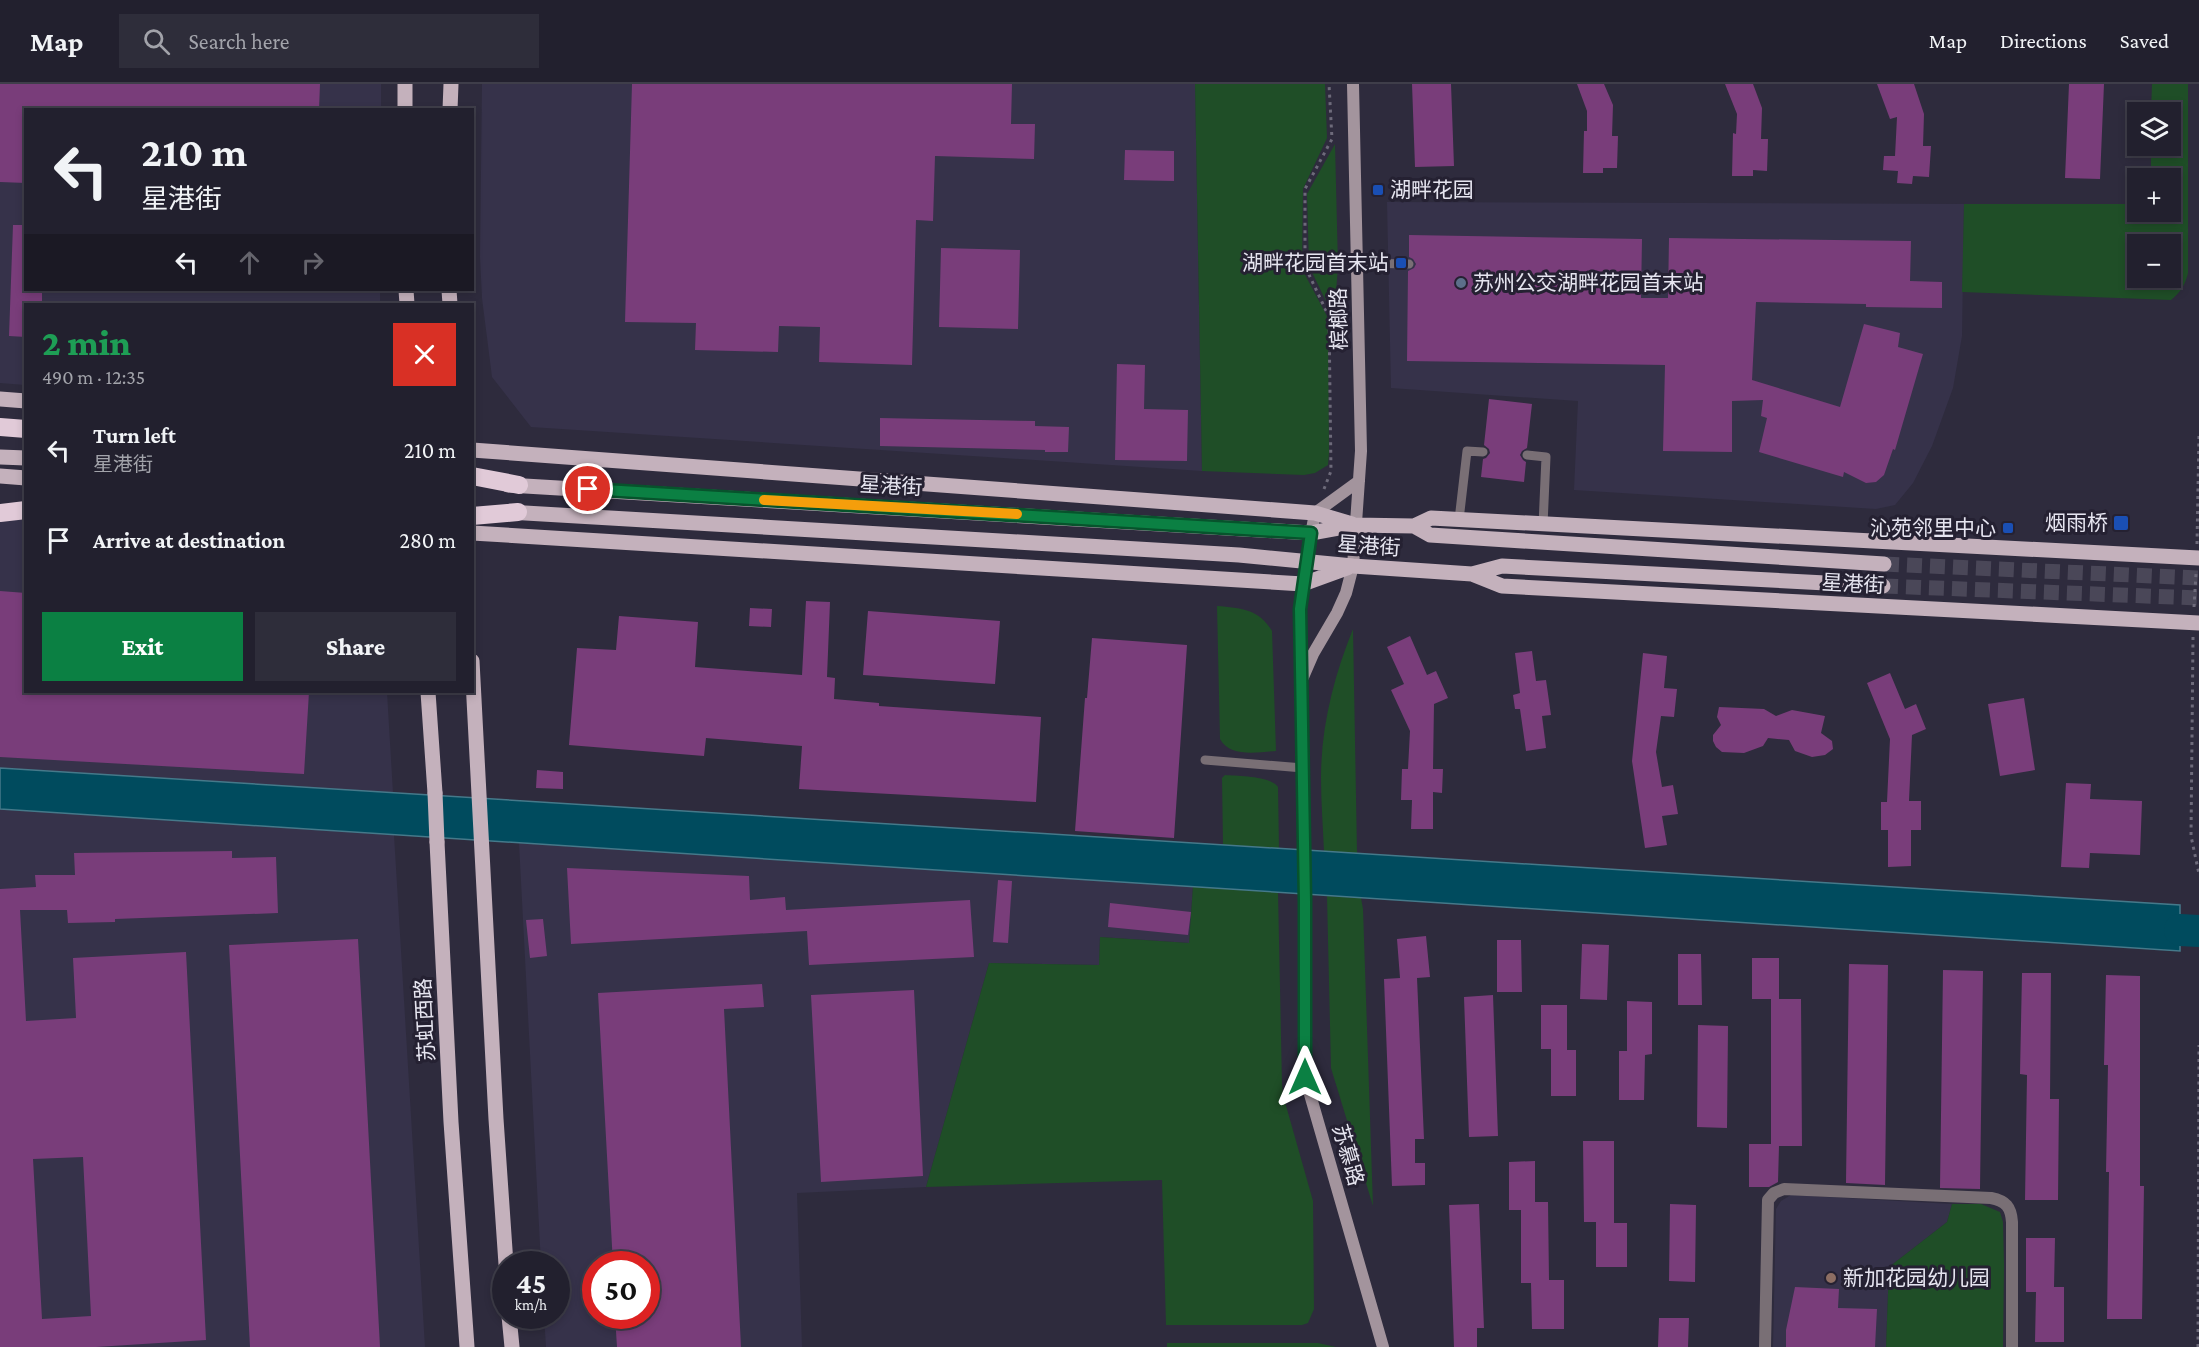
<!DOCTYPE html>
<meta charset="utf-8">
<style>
:root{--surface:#22202e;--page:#2e2d3a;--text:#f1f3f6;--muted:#a2a3aa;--line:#3f3e4a;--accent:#0b8043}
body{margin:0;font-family:"Crimson Pro","Noto Sans SC",serif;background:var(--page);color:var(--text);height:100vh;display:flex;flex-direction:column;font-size:22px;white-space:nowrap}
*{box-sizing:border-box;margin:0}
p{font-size:20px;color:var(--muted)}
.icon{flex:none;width:33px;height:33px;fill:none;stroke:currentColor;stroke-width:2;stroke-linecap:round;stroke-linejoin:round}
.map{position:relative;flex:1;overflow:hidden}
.panel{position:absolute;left:24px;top:219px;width:450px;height:390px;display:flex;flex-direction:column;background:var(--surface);border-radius:0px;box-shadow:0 3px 9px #0003,0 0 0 2px var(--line)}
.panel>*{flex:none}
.hud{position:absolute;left:24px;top:24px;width:450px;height:183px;border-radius:0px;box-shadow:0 3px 9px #0003,0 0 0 2px var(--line);background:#22202e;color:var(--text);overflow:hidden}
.tools{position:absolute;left:2127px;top:18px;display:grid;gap:12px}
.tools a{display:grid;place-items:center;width:54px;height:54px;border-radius:0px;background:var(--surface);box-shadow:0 3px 9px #0003,0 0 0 2px var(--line);font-size:30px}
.speed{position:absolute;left:492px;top:1167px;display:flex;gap:12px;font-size:30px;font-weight:700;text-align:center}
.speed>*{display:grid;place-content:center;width:78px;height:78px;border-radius:50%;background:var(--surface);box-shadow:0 3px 9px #0003,0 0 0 2px var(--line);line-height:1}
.speed small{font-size:15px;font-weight:400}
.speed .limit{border:9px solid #d22;background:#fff;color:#111}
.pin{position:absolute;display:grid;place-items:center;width:51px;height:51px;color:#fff;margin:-26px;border:3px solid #fff;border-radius:50%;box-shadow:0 2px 6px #0007}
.me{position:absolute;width:66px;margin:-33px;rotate:0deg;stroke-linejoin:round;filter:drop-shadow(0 0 4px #0008)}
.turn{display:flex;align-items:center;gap:21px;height:126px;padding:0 18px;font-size:27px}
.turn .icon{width:78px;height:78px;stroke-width:2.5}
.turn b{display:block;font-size:42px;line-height:51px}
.lanes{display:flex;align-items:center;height:57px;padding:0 18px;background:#0003;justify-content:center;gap:30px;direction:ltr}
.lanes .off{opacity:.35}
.round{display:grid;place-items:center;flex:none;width:63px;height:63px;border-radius:0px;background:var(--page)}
.overview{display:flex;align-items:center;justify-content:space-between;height:102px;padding:0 18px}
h1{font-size:36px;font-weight:800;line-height:45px;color:#1e9e55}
.primary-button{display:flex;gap:12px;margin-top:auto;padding:12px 18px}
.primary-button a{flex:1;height:69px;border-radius:0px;background:var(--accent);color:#fff;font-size:24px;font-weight:800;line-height:69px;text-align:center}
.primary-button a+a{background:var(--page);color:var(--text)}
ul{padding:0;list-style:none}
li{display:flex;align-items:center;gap:18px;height:90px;padding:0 18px}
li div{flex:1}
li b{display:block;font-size:22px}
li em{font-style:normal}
header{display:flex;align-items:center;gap:36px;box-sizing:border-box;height:84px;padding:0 30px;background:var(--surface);border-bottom:2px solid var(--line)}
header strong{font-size:28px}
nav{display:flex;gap:33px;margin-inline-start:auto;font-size:21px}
.search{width:420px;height:54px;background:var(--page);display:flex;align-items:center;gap:15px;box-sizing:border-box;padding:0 21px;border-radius:0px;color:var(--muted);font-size:22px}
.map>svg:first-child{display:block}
.built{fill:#36324a;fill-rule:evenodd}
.green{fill:#1f4e27;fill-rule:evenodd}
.water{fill:#004b5e;stroke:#45798a;stroke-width:1.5}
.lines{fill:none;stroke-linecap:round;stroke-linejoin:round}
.river{stroke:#004b5e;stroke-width:32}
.building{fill:#793d7a;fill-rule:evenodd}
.primary-tunnel{stroke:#4a4758;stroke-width:15;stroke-dasharray:15 8;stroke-linecap:butt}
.path{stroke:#6d6a7a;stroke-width:3;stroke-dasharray:3 4.5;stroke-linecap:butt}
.lane{stroke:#796f75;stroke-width:9}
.street{stroke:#796f75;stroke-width:12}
.secondary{stroke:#a3949d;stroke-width:12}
.primary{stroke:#c4b1bc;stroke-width:15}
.highway{stroke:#e1cad8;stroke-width:18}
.primary-bridge{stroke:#c4b1bc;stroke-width:15}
.route-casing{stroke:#07532c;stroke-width:15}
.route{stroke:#0b8043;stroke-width:10}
.slow{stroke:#f59e0b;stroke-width:10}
.transit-dot{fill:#1a4fb4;stroke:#252132;stroke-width:2}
.service-dot{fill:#5c6f8a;stroke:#252132;stroke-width:2}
.education-dot{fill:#8d6e63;stroke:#252132;stroke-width:2}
.labels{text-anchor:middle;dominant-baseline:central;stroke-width:6;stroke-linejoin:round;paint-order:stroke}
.poi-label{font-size:21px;fill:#e6e5f0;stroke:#252132;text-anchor:start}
.street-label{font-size:21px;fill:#e6e5f0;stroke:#252132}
</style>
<header>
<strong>Map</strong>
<div class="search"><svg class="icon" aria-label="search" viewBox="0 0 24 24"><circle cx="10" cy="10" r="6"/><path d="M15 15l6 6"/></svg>Search here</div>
<nav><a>Map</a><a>Directions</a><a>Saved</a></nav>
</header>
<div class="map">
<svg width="2199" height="1263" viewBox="0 0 2199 1263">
<rect width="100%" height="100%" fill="#2e2b3d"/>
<!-- built -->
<path class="built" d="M0,0H381V25L26,26V206H380V220H26L25,301L0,299Z
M482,0H1195L1202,387L531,343L492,293L482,214L480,173Z
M1387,118L1964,120L1962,252L1953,304L1932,362L1913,399L1895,421L1876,425L1574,406L1578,317L1391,304Z
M0,434L25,436L26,608H387L393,709L0,684Z
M0,725L394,751L425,1263H0Z
M519,759L1193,802L1189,859L1100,853L1099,881L989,879L926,1103L797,1109L802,1263H546L544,1232H556V1180H541ZM596,1180H646V1232H596Z
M1791,1111L1952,1120L1947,1138L1889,1183L1886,1263H1773L1776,1125L1781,1117Z"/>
<!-- green -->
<path class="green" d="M1195,0H1325L1327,54L1303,105L1302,185L1328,234L1329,369L1328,381L1315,389L1304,391L1202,387Z
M2152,0H2188V189C2185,201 2181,208 2171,216L1962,208L1964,120H2134L2137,117L2138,128H2170V94H2151V62H2170V28H2151ZM2170,160V194H2138V160Z
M1335,60L1338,182L1334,234L1309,182L1307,110Z
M1217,522C1241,524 1259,525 1272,547L1276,667C1258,668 1230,674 1220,655Z
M1353,545L1357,769L1324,768C1323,743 1321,718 1321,694C1321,642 1334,592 1353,545Z
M1225,691C1238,692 1271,692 1278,703L1279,765L1223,761L1222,694Z
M1193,802L1278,808L1282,1000L1283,1011L1313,1117L1314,1225L1308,1239L1302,1241H1166L1162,1096L926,1103L989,879L1099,881L1100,853L1189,859Z
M1327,812L1361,814L1363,825L1373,1122L1331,984Z
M1952,1120H1981L2000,1128L2003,1138L2004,1181L2003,1263H1886L1889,1183L1947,1138Z
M1167,1259H1318L1336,1263H1167Z"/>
<!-- water -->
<path class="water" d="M0,684L2180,821V867L0,725Z"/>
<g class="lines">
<!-- river -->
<path class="river" d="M2180,846L2199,847"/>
</g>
<!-- building -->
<path class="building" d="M0,0H320L319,26H26V99L0,98Z
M632,0H1012L1011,40H1035L1034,75L935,72L933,137L916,136L912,281L819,278L820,243L779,242L778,268L695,266L696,239L625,238Z
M1412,0H1451L1454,82L1415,83Z
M1577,0H1604L1613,21L1612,52H1618L1617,84H1603V89H1583L1584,47H1587V27Z
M1725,0H1753L1762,24L1761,55H1768L1767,87L1753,86V92H1732L1733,49L1736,50L1737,30Z
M1877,0H1914L1924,30L1923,62H1931L1929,93L1913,92L1912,100L1897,99L1898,87L1883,86L1884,72H1895L1897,33L1890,35Z
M2069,0H2104L2100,95L2065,94Z
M1125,66L1174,67V97L1124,96Z
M13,141H26V206H42V220H26V253L9,252Z
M1409,151L1642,155L1641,214H1668L1669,154L1911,157L1910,197L1942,198V224L1866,223V220L1756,218L1752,296L1840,323L1864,240L1900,249L1898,263L1923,270L1895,366L1893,365L1884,391L1876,398L1866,399L1844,388L1843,393L1759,368L1767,334L1761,332L1763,316L1732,317V368L1663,367L1665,281L1407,277L1408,187L1414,184L1416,180L1413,175L1409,173Z
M941,164L1020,166L1018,245L939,243Z
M1117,280L1145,281L1144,325L1188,326L1187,377L1115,376Z
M1489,315L1532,320L1527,364L1522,367L1520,371L1523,376L1526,378L1524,398L1481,393L1483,375L1486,374L1490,369L1489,365L1484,361Z
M880,334L1035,337V342L1069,343L1068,368H1045V366L880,362Z
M0,507L26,509V608H309L304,690L0,673Z
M806,517L830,518L827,593L835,594L834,615L879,619V622L1041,633L1036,718L799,705L802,662L706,654L704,672L569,661L577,564L616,566L619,532L698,538L695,583L802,591Z
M750,524L772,525L771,543L749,542Z
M868,527L1000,537L995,600L863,591Z
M1410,552L1427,591L1436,587L1448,614L1434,620L1433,685H1443L1442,709L1433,708V745H1411L1412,716H1401L1402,685H1408L1410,647L1391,606L1404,600L1387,563Z
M1092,554L1187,561L1174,754L1075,747L1085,614H1087Z
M1532,567L1536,597L1546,596L1551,631L1542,632L1546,664L1526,667L1520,625H1515L1513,611L1520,609L1515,569Z
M1643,569L1667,572L1664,604L1677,605L1674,633L1661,632L1656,668L1662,703L1673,701L1678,730L1662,732L1667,761L1645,764L1632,677Z
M1890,589L1905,625L1916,620L1926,645L1912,651L1909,717H1921V746H1911V782L1888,783V746H1881V718H1887L1890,655L1867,599Z
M2024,614L2035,686L2000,692L1988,620Z
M1719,623L1764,625L1776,632L1792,626L1825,632L1821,649L1832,657L1833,665L1825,671L1812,673L1795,667L1789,656L1768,654L1763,662L1744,669L1722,668L1716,663L1713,657V651L1721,641L1717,633Z
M537,686L563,688V705L536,704Z
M2066,699L2091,700L2090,715L2142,717L2140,771L2090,769L2089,784L2061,783Z
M232,767V774L276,773L278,829L115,835V838L68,839L67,826H20L26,937L76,934L73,874L186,868L206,1256L96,1263H0V805L36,803L35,791H75L74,769ZM83,1073L91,1232L42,1235L33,1075Z
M567,784L749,792L750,816L785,813L786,826L970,816L974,873L809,881L807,847L571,860Z
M998,796L1012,797L1008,859L993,858Z
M1110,819L1191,828L1188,851L1108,843Z
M543,835L547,872L530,874L526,836Z
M1426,852L1430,893L1417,894L1424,1055H1415V1079H1425V1101L1392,1102L1384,895L1400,894L1397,855Z
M358,855L380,1263H250L229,861Z
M1497,856H1521L1522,908H1497Z
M1582,860L1609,861L1607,916L1580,915Z
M1678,870H1701L1702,921H1678Z
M1752,874H1779V915H1801L1802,1062H1779L1778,1098L1769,1103H1749V1060H1771V915H1752Z
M1849,880L1888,881L1885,1101L1846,1099Z
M1943,886L1983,887L1980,1105L1940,1104Z
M2022,889H2051L2050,1015H2059L2058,1116H2025L2027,991L2020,990Z
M2106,891L2140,892V1102H2144L2142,1235H2107L2109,1088H2106L2108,981H2104Z
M762,900L764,923L724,925L741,1263H617L615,1232H646V1180H613L598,909Z
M914,906L923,1092L821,1098L811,911Z
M1493,911L1498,1052L1469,1053L1464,913Z
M1627,917L1652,918V970L1645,971L1644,1016H1619V967H1627Z
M1541,921H1567V966H1576V1012H1551V965H1541Z
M1698,941L1728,942L1727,1044L1697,1043Z
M1583,1057H1614V1139H1627V1183H1596V1138H1584Z
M1535,1077V1118H1548L1549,1196H1564V1245H1532L1531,1199H1521V1126H1509V1078Z
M1479,1120L1484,1244H1477V1263H1454L1449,1121Z
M1670,1120L1696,1121L1695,1198L1669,1197Z
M2026,1154H2055L2054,1203H2064V1258H2035L2036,1208H2026Z
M1795,1203L1839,1205L1838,1224L1877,1225L1875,1263H1786V1246Z
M1659,1234H1689L1688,1263H1658Z"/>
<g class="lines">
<!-- primary-tunnel -->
<path class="primary-tunnel" d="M1884,480L2199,494
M1883,502L2199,514"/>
<!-- path -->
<path class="path" d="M1324,405L1331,387L1329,233L1305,182V105L1332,55L1329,0
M2197,460L2199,350
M2194,523L2196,490
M2193,553L2191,752L2199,790
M2198,1263L2199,961"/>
<!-- lane -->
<path class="lane" d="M1357,179L1409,180
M1527,371L1546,373L1543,441
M1459,436L1467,367L1483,368
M1205,676L1303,684"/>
<!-- street -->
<path class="street" d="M1765,1263L1768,1116L1774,1109L1784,1105L1991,1114C2006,1117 2011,1123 2012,1138V1263"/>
<!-- secondary -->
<path class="secondary" d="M1359,397L1315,429L1306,477L1300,525L1305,817V993L1383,1263
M1303,593L1313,570L1337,529L1346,509L1353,482L1361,367L1353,0"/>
<!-- primary -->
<path class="primary" d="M405,26V0
M450,26L451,0
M406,206L407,220
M449,206L450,220
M0,315L26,317
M472,366L1315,429L1352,440
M0,373L26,374
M0,392L26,394
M508,401L1311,449L1355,441L1414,442L1431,434L2199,474
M508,428L1239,471L1353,482L1472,490L1502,502L2199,539
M1414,442L1430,451L1884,480
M472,449L1303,500L1347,484
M1472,490L1502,482L1883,502
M472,577L496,1035L506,1180
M428,608L435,709
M437,758L451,1038L467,1263
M509,1232L512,1263"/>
<!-- highway -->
<path class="highway" d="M0,343L26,345
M472,392L519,401
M0,429L26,426
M472,432L518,428"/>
<!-- primary-bridge -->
<path class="primary-bridge" d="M435,709L437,758"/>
</g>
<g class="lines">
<defs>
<path id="route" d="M588,405L1311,449L1300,525L1305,817V993"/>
</defs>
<!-- route casing -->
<use href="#route" class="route-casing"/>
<!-- route -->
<use href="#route" class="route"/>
<!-- slow -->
<path class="slow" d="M764,416L1017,430"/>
</g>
<!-- markers -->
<g class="transit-dot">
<rect x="1372" y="100" width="12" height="12" rx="3"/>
<rect x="1395" y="173" width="12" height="12" rx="3"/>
<rect x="2113" y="431" width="16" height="16" rx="3"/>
<rect x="2002" y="438" width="12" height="12" rx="3"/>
</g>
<circle class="service-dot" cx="1461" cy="199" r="6"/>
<circle class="education-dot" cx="1831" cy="1194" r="6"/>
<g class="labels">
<!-- poi labels -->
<g class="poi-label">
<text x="1390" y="106">湖畔花园</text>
<text x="1389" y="179" text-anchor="end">湖畔花园首末站</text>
<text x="1473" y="199">苏州公交湖畔花园首末站</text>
<text x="2108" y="439" text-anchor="end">烟雨桥</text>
<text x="1996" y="444" text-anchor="end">沁苑邻里中心</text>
<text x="1843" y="1194">新加花园幼儿园</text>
</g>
<!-- street labels -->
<g class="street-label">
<text transform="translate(1339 235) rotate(-91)">槟榔路</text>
<text transform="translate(891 402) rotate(3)">星港街</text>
<text transform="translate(1369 462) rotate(4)">星港街</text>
<text transform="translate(1853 500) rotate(3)">星港街</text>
<text transform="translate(425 936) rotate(-93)">苏虹西路</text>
<text transform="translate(1348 1071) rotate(74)">苏慕路</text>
</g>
</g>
</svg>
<div class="tools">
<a><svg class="icon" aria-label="layers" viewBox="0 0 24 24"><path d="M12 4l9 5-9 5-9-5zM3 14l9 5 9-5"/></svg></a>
<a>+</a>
<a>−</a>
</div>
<div class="speed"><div>45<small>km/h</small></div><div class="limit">50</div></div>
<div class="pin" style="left:588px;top:405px;background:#d93025"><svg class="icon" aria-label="arrive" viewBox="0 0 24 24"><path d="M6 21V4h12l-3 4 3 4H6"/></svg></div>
<svg class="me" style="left:1305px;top:993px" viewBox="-20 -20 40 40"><path d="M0-17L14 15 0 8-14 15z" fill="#0b8043" stroke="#fff" stroke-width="4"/></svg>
<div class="hud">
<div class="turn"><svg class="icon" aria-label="left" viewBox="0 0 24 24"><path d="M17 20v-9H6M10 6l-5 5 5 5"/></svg><div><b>210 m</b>星港街</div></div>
<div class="lanes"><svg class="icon" aria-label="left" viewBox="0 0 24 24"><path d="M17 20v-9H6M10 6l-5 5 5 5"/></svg><svg class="icon off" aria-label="ahead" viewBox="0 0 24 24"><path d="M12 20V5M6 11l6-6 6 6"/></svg><svg class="icon off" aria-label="right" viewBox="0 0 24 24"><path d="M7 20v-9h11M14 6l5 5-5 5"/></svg></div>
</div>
<section class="panel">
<div class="overview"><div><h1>2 min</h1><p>490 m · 12:35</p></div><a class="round" style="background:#d93025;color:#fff"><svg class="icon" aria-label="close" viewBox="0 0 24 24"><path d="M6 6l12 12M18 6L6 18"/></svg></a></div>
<ul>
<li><svg class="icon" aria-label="left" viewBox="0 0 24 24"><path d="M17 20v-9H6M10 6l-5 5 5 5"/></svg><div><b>Turn left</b><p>星港街</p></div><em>210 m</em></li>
<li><svg class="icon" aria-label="arrive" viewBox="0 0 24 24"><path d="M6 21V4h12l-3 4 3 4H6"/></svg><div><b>Arrive at destination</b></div><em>280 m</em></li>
</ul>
<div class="primary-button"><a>Exit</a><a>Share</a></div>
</section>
</div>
